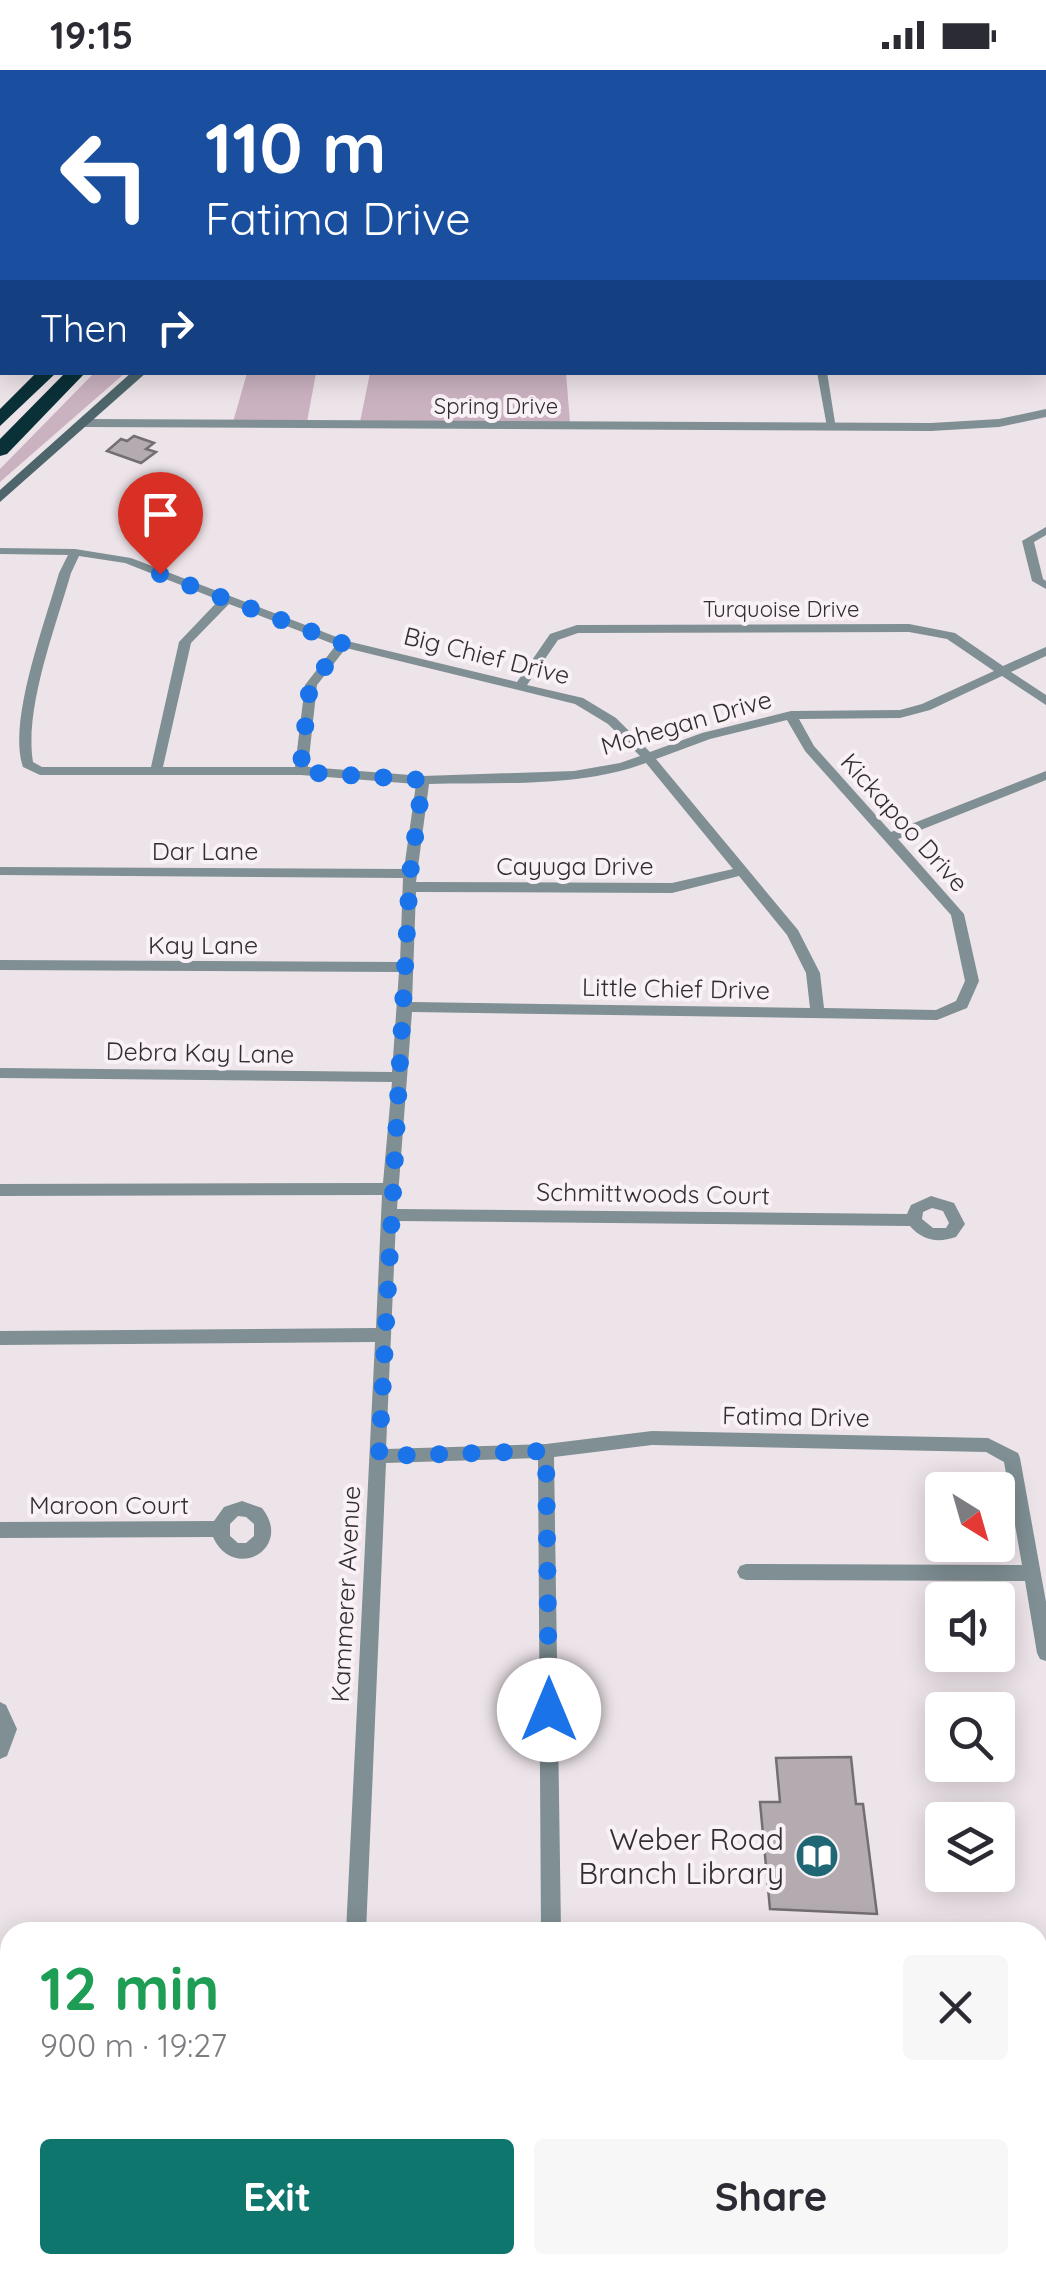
<!DOCTYPE html>
<meta charset="utf-8">
<style>
:root{--surface:#fff;--page:#f7f7f7;--text:#2b2b33;--muted:#7c7c81;--accent:#0f766e}
body{margin:0;font-family:Quicksand,sans-serif;background:var(--page);color:var(--text);height:100vh;display:flex;flex-direction:column;font-size:38px;white-space:nowrap}
*{box-sizing:border-box;margin:0}
p{font-size:32px;color:var(--muted)}
.icon{flex:none;width:55px;height:55px;fill:none;stroke:currentColor;stroke-width:2;stroke-linecap:round;stroke-linejoin:round}
.map{position:relative;flex:1;overflow:hidden}
.sheet{position:absolute;left:0px;top:1852px;width:1048px;height:352px;display:flex;flex-direction:column;background:var(--surface);border-radius:30px 30px 0 0;box-shadow:0 5px 25px #0003}
.sheet>*{flex:none}
.guide{position:absolute;left:0px;top:0px;width:1048px;height:305px;box-shadow:0 5px 25px #0003;background:#1a4fa0;color:#fff;overflow:hidden}
.needle{width:65px;rotate:143deg}
.controls{position:absolute;left:925px;top:1402px;display:grid;gap:20px}
.controls a{display:grid;place-items:center;width:90px;height:90px;border-radius:10px;background:var(--surface);box-shadow:0 5px 25px #0003;font-size:50px}
.pin{position:absolute;display:grid;place-items:center;width:85px;height:85px;color:#fff;margin:-102px -42px;border-radius:50% 50% 50% 0;rotate:-45deg;box-shadow:0 0 10px #0007}
.pin .icon{rotate:45deg}
.me{position:absolute;width:110px;margin:-55px;rotate:0deg;stroke-linejoin:round;filter:drop-shadow(0 0 8px #0008)}
.turn{display:flex;align-items:center;gap:35px;height:210px;padding:0 40px;font-size:45px}
.turn .icon{width:130px;height:130px;stroke-width:2.5}
.turn b{display:block;font-size:70px;line-height:85px}
.then{display:flex;align-items:center;height:95px;padding:0 40px;background:#0003;gap:20px;font-size:38px}
.round{display:grid;place-items:center;flex:none;width:105px;height:105px;border-radius:10px;background:var(--page)}
.headline{display:flex;align-items:center;justify-content:space-between;height:170px;padding:0 40px}
h1{font-size:60px;font-weight:800;line-height:75px;color:#1e9e55}
.primary-button{display:flex;gap:20px;margin-top:auto;padding:20px 40px}
.primary-button a{flex:1;height:115px;border-radius:10px;background:var(--accent);color:#fff;font-size:40px;font-weight:800;line-height:115px;text-align:center}
.primary-button a+a{background:var(--page);color:var(--text)}
.status{display:flex;justify-content:space-between;align-items:center;height:70px;padding:0 50px;background:var(--surface);direction:ltr}
.status svg{height:28px;fill:currentColor}
.map>svg:first-child{display:block}
.built{fill:#e8d8e2}
.green{fill:#cbb2c1}
.lines{fill:none;stroke-linecap:round;stroke-linejoin:round}
.stream{stroke:#829da4;stroke-width:2.5}
.building{fill:#b3abb0;stroke:#746d71;stroke-width:2.5}
.minor{fill:#7f8f93;fill-rule:evenodd}
.tertiary{fill:#7f8f93;fill-rule:evenodd}
.secondary{fill:#4e666b;fill-rule:evenodd}
.motorway{fill:#0a3038;fill-rule:evenodd}
.route{stroke:#1a73e8;stroke-width:18;stroke-dasharray:0 32.4}
.labels{text-anchor:middle;dominant-baseline:central;stroke-width:8;stroke-linejoin:round;paint-order:stroke}
.far-street-label{font-size:22px;fill:#312e30;stroke:#faf1f6}
.street-label{font-size:25px;fill:#312e30;stroke:#faf1f6}
.near-poi-label{font-size:30px;fill:#312e30;stroke:#faf1f6;text-anchor:end}
</style>
<div class="status"><b>19:15</b><svg viewBox="0 0 49 12"><path d="M0 12V9h3v3zM5 12V6h3v6zM10 12V3h3v9zM15 12V0h3v12zM26 1h20v11H26zM47 4h2v5h-2z"/></svg></div>
<div class="map">
<svg width="1046" height="2204" viewBox="0 0 1046 2204">
<rect width="100%" height="100%" fill="#ede4e9"/>
<!-- built -->
<path class="built" d="M0,1979H10V2195L23,2196H0Z"/>
<!-- green -->
<path class="green" d="M95,302L125,303L0,412V399Z
M247,303H316L307,352H233Z
M370,303H566L570,352H360Z"/>
<g class="lines">
<!-- stream -->
<path class="stream" d="M699,2L708,0"/>
</g>
<!-- building -->
<path class="building" d="M134,366L154,373L146,379L156,382L141,393L107,381L121,369L127,371Z
M851,1687L856,1734H863L877,1844L770,1839L760,1732H780L776,1688Z"/>
<g class="lines">
<!-- minor -->
<path class="minor" d="M407,0H415L414,2H406Z
M419,0H444L446,2H423Z
M821,0H832L834,2H824Z
M971,0H981L983,2H974Z
M0,13L2,14V18L0,19Z
M1045,35H1046V41H1045Z
M0,121L2,122V134L0,133Z
M1045,146H1046V152H1045Z
M1045,246H1046V253H1045Z
M2,263V274L0,275V264Z
M817,302H827L836,359L827,357Z
M1046,457V465L1034,472L1043,509L1046,511V519L1032,511L1022,471Z
M0,478L75,479L131,488L347,571L517,612L550,564L577,555L909,554L955,563L1003,596L1046,577V586L1011,602L1046,625V635L1002,606L930,640L900,648L799,649L814,676L891,762L1046,701V710L898,769L964,844L979,911L967,938L937,950L412,942L397,1139L907,1144L911,1135L931,1126L954,1133L965,1154L956,1167C938,1173 923,1171 910,1156L396,1151L386,1379L546,1374L652,1361L988,1368L1018,1383L1020,1388L1046,1532V1591L1040,1589L1037,1583L1025,1511L746,1510L740,1508L737,1502L740,1496L746,1494L1022,1495L1004,1392L986,1382L652,1375L554,1387L561,1862H541L538,1388L386,1393L366,1862H346L375,1272L0,1275V1261L376,1258L382,1125L0,1126V1114L383,1113L392,1012L0,1008V998L392,1002L399,902L0,900V890L400,892L403,808L0,805V797L404,799L416,714L301,705H40L23,697C7,652 46,550 59,503L68,485L0,484ZM79,486L125,493L219,530L179,572L151,697H42L33,692C24,638 56,556 71,503ZM229,534L336,575L305,615L295,697H163L191,573ZM909,562L947,569L994,601L922,634L900,640L791,641L702,663L650,682L616,648L583,628L527,615L558,570L578,563ZM346,578L575,634L608,654L640,686L620,693L574,701L423,706L308,697L317,615ZM787,650L805,681L951,845L965,911L956,931L936,940L824,938L820,903L798,860L656,689L710,669ZM646,693L733,799L672,813L416,812L429,714C500,712 578,718 646,693ZM739,806L787,865L806,903L810,938L412,932L416,822L672,823ZM932,1138L943,1141L949,1153L946,1158H933L922,1149L923,1142Z
M242,1431L262,1438C294,1478 234,1513 213,1467L0,1468V1452L214,1451L224,1437ZM238,1446L246,1447L254,1454V1466L246,1473H238L230,1466V1454Z
M0,1632L6,1635L17,1659L7,1686L0,1689Z
M153,2195H175L174,2204H152Z
M334,2195H665L672,2204H335Z"/>
<!-- tertiary -->
<path class="tertiary" d="M1046,339V347L999,357L931,361L85,357L79,353L85,349L931,353L999,349Z"/>
<!-- secondary -->
<path class="secondary" d="M132,302H147L0,432V420Z
M1038,1915H1046V1941H1038Z
M0,1937H10V1963H0Z"/>
<!-- motorway -->
<path class="motorway" d="M309,0H325V2H310Z
M37,302H57L0,356V339Z
M66,302H86L7,384L0,386V369Z"/>
</g>
<g class="lines">
<!-- route -->
<path class="route" d="M160,504L344,574L310,615L300,702L423,710L410,804L379,1386L546,1381L549,1640"/>
</g>
<!-- icons -->
<defs>
<symbol id="library-disc" viewBox="-11 -11 22 22"><circle r="9.5" fill="#1f6775" stroke="#faf1f6"/><path d="M-6-4Q-3-5.5-.7-3.5V5Q-3 3-6 4ZM6-4Q3-5.5 .7-3.5V5Q3 3 6 4Z" fill="#fff"/></symbol>
</defs>
<g fill-rule="evenodd">
<use href="#library-disc" x="792" y="1761" width="50" height="50"/>
</g>
<g class="labels">
<!-- far-street labels -->
<g class="far-street-label">
<text x="496" y="336">Spring Drive</text>
<text x="781" y="539">Turquoise Drive</text>
</g>
<!-- street labels -->
<g class="street-label">
<text transform="translate(487 585) rotate(14)">Big Chief Drive</text>
<text transform="translate(686 652) rotate(-16)">Mohegan Drive</text>
<text transform="translate(905 752) rotate(48)">Kickapoo Drive</text>
<text x="205" y="780">Dar Lane</text>
<text x="575" y="795">Cayuga Drive</text>
<text x="203" y="874">Kay Lane</text>
<text transform="translate(676 918) rotate(1)">Little Chief Drive</text>
<text transform="translate(200 982) rotate(1)">Debra Kay Lane</text>
<text transform="translate(653 1123) rotate(1)">Schmittwoods Court</text>
<text transform="translate(796 1346) rotate(1)">Fatima Drive</text>
<text x="109" y="1434">Maroon Court</text>
<text transform="translate(345 1524) rotate(-87)">Kammerer Avenue</text>
</g>
<!-- near-poi labels -->
<g class="near-poi-label">
<text x="784" y="1769">Weber Road<tspan x="784" dy="34">Branch Library</tspan></text>
</g>
</g>
</svg>
<div class="controls">
<a><svg class="needle" viewBox="-14 -14 28 28"><path d="M0-13l5 13h-10z" fill="#e53935"/><path d="M0 13l5-13h-10z" fill="#7c7c81"/></svg></a>
<a><svg class="icon" aria-label="sound" viewBox="0 0 24 24"><path d="M4 9h4l5-4v14l-5-4H4zM17 9q2 3 0 6"/></svg></a>
<a><svg class="icon" aria-label="search" viewBox="0 0 24 24"><circle cx="10" cy="10" r="6"/><path d="M15 15l6 6"/></svg></a>
<a><svg class="icon" aria-label="layers" viewBox="0 0 24 24"><path d="M12 4l9 5-9 5-9-5zM3 14l9 5 9-5"/></svg></a>
</div>
<div class="pin" style="left:160px;top:504px;background:#d93025"><svg class="icon" aria-label="arrive" viewBox="0 0 24 24"><path d="M6 21V4h12l-3 4 3 4H6"/></svg></div>
<svg class="me" style="left:549px;top:1640px" viewBox="-20 -20 40 40"><circle r="19" fill="#fff"/><path d="M0-13L10 11 0 6-10 11z" fill="#1a73e8"/></svg>
<div class="guide">
<div class="turn"><svg class="icon" aria-label="left" viewBox="0 0 24 24"><path d="M17 20v-9H6M10 6l-5 5 5 5"/></svg><div><b>110 m</b>Fatima Drive</div></div>
<div class="then">Then<svg class="icon" aria-label="right" viewBox="0 0 24 24"><path d="M7 20v-9h11M14 6l5 5-5 5"/></svg></div>
</div>
<section class="sheet">
<div class="headline"><div><h1>12 min</h1><p>900 m · 19:27</p></div><a class="round"><svg class="icon" aria-label="close" viewBox="0 0 24 24"><path d="M6 6l12 12M18 6L6 18"/></svg></a></div>
<div class="primary-button"><a>Exit</a><a>Share</a></div>
</section>
</div>
